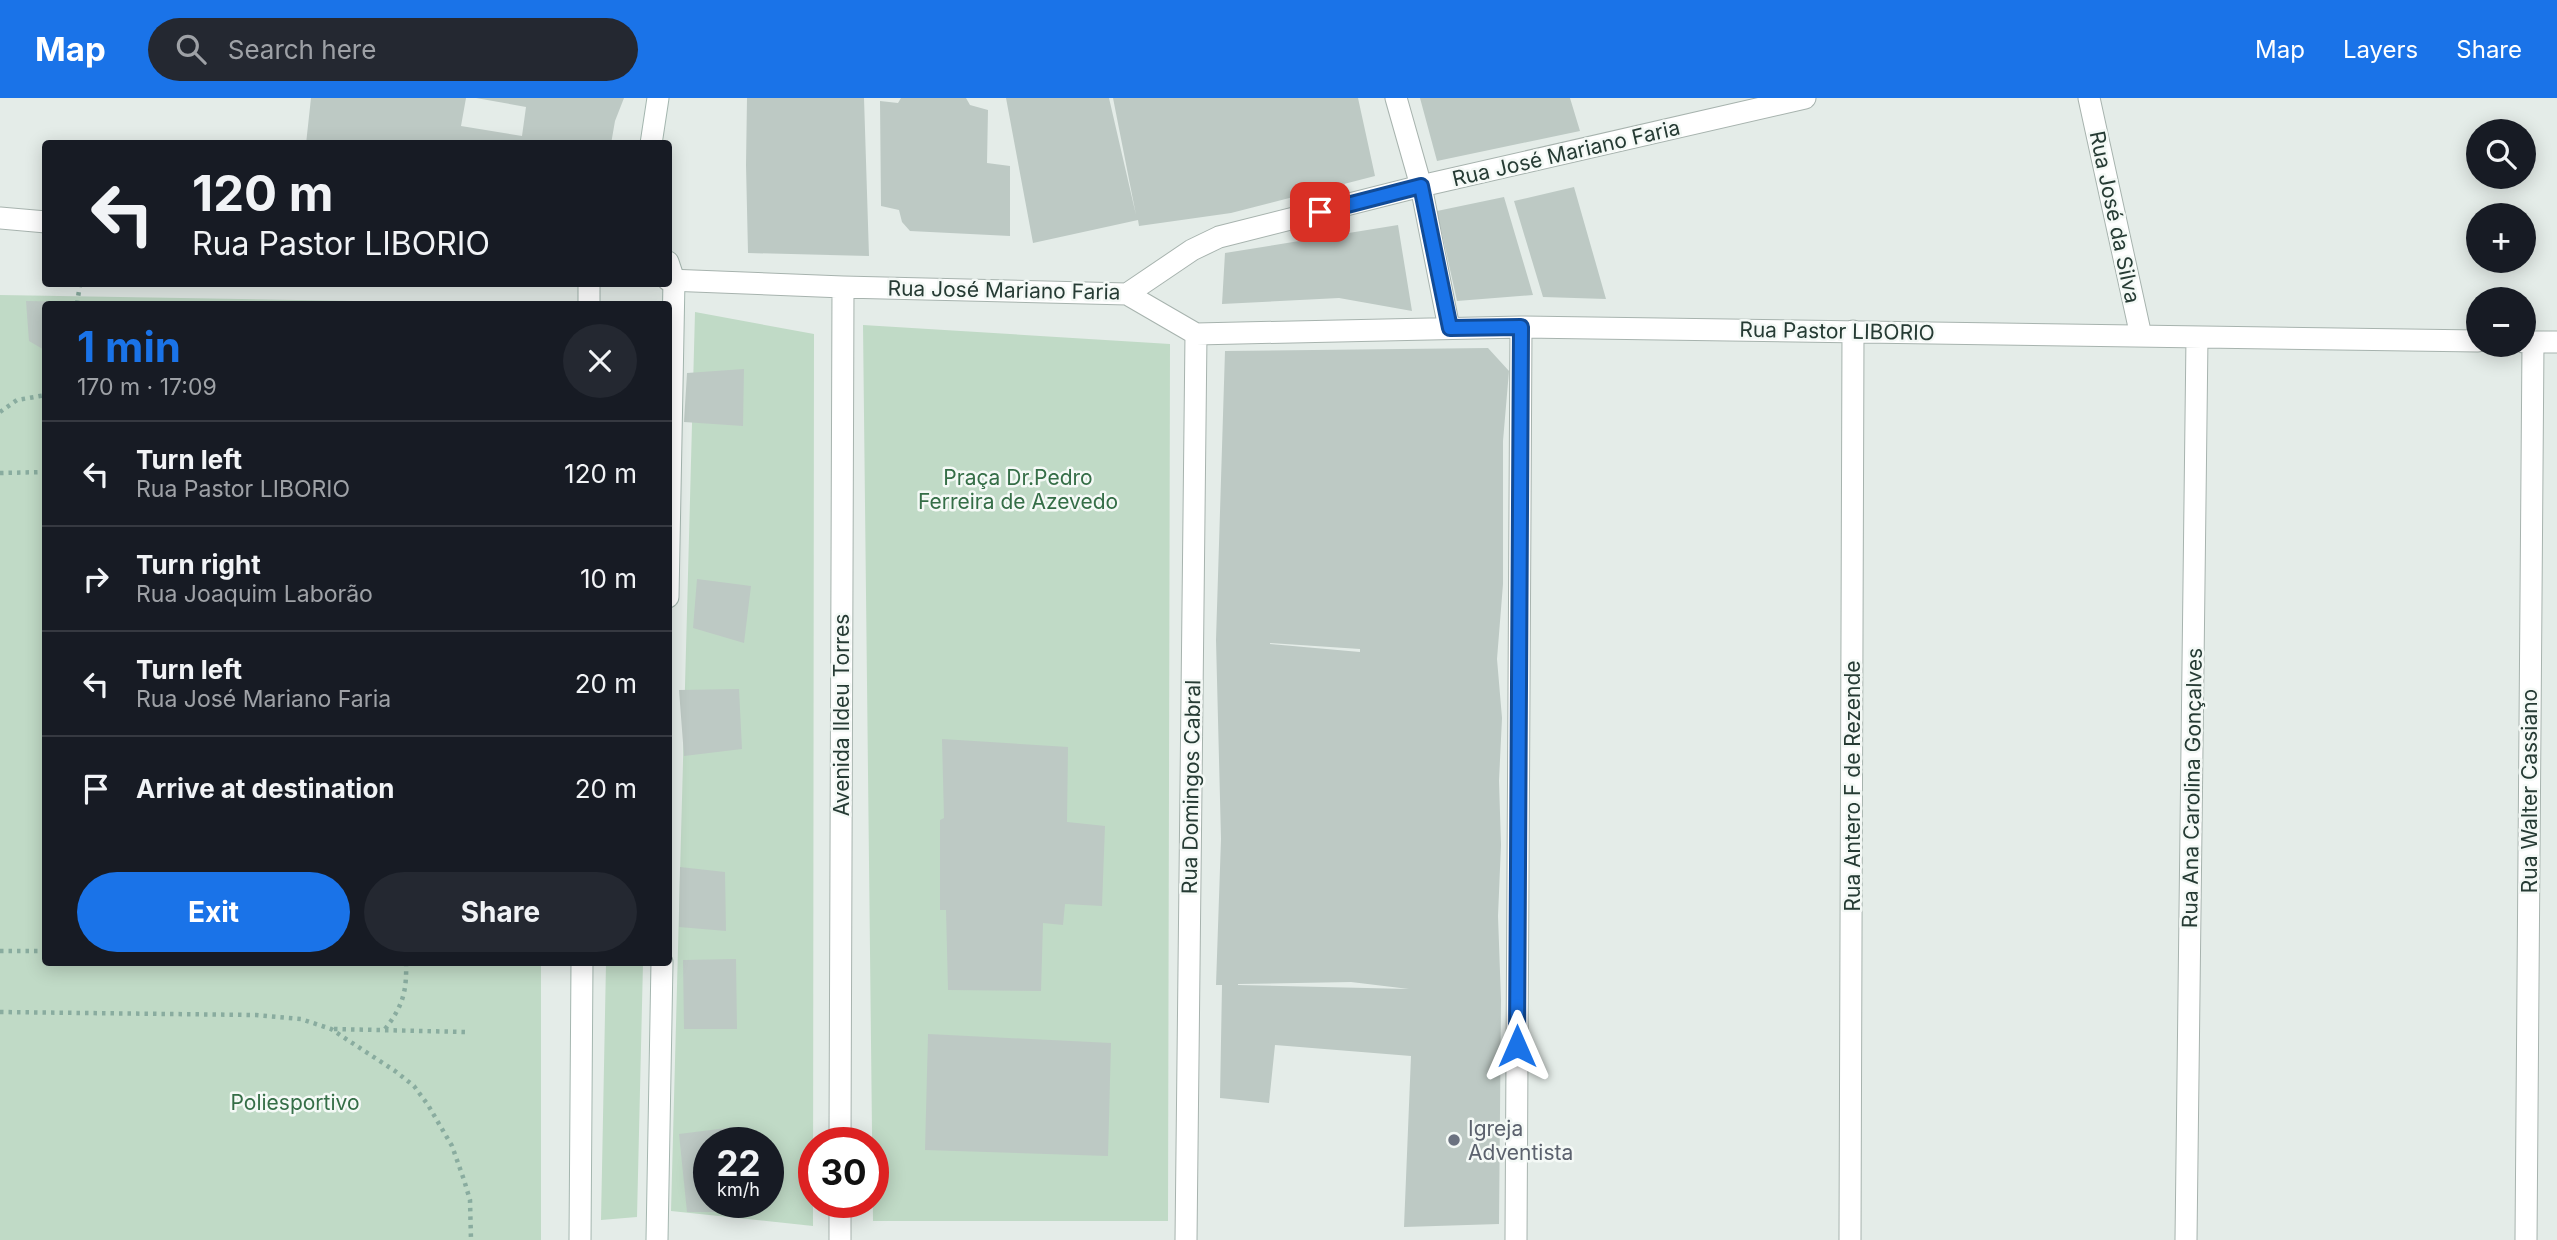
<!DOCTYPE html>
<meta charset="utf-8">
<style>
:root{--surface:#171b24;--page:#242831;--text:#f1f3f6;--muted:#9ea1a6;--line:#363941;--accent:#1a73e8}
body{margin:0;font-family:Inter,sans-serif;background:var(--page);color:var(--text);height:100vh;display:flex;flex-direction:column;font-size:26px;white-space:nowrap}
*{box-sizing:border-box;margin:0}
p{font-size:23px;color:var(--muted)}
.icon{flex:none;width:38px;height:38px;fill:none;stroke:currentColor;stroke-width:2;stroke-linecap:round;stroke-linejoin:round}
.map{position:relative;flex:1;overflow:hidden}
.details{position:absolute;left:42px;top:203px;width:630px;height:665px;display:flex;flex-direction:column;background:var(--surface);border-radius:7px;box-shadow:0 4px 18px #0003}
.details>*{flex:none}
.top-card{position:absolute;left:42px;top:42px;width:630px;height:147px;border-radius:7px;box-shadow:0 4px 18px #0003;background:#171b24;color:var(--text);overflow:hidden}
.fabs{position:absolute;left:2466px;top:21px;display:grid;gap:14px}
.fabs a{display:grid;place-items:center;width:70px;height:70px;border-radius:50%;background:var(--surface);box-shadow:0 4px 18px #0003;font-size:35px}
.speed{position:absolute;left:693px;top:1029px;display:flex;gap:14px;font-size:35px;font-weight:700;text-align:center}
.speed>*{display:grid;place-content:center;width:91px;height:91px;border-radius:50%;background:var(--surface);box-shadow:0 4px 18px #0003;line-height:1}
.speed small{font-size:18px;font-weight:400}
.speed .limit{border:10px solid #d22;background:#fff;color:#111}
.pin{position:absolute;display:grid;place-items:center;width:60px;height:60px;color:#fff;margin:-30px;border-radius:14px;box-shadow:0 4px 10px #0006}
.me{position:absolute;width:77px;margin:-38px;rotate:0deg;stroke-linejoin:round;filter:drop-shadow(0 0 5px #0008)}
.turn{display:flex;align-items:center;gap:24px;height:147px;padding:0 35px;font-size:32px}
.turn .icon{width:91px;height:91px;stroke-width:2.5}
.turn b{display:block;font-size:49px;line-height:60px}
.round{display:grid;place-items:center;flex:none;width:74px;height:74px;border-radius:37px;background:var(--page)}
.overview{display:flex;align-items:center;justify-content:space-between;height:119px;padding:0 35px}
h1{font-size:42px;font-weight:700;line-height:52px;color:var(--accent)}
.action{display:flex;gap:14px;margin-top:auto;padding:14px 35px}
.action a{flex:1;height:80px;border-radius:42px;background:var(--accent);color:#fff;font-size:28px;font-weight:700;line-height:80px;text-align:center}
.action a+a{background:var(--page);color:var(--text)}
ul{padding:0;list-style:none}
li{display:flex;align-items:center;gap:21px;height:105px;padding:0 35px;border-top:2px solid var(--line)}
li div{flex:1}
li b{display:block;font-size:26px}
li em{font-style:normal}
header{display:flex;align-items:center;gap:42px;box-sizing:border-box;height:98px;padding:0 35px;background:var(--accent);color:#fff}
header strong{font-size:33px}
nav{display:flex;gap:38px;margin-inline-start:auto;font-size:24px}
.search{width:490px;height:63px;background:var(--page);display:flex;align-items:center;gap:18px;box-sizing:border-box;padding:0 24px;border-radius:38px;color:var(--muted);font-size:26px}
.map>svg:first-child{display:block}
.green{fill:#c0dac6;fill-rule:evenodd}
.building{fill:#bdc9c4;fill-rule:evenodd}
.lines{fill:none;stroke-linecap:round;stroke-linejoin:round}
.street-casing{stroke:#a7b3ae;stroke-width:23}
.secondary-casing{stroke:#a4b6af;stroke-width:23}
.path{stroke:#89ac9f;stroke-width:4.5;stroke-dasharray:3.5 5;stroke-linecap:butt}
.street{stroke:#fff;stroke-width:21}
.secondary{stroke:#fff;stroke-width:21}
.route-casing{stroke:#114b97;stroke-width:18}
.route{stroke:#1a73e8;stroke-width:12}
.worship-dot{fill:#6b7280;stroke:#f4f9f6;stroke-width:2.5}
.labels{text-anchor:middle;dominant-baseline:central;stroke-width:5;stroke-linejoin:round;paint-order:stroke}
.street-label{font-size:21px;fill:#263b34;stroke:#f4f9f6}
.park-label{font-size:21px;fill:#356e47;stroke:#f4f9f6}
.worship-label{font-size:21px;fill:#5b616d;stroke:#f4f9f6;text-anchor:start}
</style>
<header>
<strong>Map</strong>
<div class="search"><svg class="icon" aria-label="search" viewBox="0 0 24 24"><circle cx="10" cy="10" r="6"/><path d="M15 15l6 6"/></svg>Search here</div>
<nav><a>Map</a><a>Layers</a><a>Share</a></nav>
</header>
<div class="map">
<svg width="2557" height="1142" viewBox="0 0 2557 1142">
<rect width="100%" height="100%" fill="#e4ece8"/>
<!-- green -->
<path class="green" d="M0,197L531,206H46V864L541,865V1142H0Z
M695,214L814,236L813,1128L671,1113ZM709,1045H768V1104H709Z
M863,227L1170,246L1168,1123H873Z
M606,865H643L637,1119L601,1122Z"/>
<!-- building -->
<path class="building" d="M311,0H466L461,28L522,38L526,9L476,0H624L615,23L611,46H306Z
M747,0H864L869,158L748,155L746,67Z
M901,0H966L970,7L988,12L987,65L1010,68V138L910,133L902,124L899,112L881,108L880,3L898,5Z
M1006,0H1109L1136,117L1113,0H1358L1375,78L1231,115L1139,128L1138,122L1033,145Z
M1420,0H1570L1580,33L1437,63Z
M1574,89L1606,201L1543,199L1514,103Z
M1504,99L1533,197L1457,203L1437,113Z
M1398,127L1412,213L1339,200L1222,206L1225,155Z
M26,203L80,204V206H46V253L29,243Z
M1488,250L1509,273L1503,343V486L1497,561L1502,620L1499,683L1501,747L1498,818L1501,902L1499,1126L1404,1129L1411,958L1275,947L1269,1005L1220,1000L1222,887H1216L1221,741L1216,542L1225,253ZM1270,545L1360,551V554L1270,546ZM1351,884L1409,891L1238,887V886Z
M744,271L743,328L684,324L687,275Z
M697,481L751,488L744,545L693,530Z
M739,591L742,651L684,658L679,592Z
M942,641L1068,649L1067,724L1105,728L1102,808L1065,806L1063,827L1043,825L1041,893L948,892L946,812H940V722L944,720Z
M680,769L725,774L726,833L679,829Z
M736,861L737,931H684L683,862Z
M928,936L1111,945L1108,1058L925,1052Z
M735,1029V1045H709V1104H734V1114H687L679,1036Z"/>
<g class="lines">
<defs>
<path id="street" d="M1396,0L1421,88L1449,230
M2089,0L2141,238
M0,120L46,124
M668,182L843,189L1127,196L1192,152L1219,139L1421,88L1805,0
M1127,196L1196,236
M1196,236L1521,229L2478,243
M2524,244H2557
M840,1045L843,189
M840,1142V1104
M1186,1142L1196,236
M1516,1142L1521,229
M1850,1142L1853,233
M2186,1142L2197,239
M2526,1142L2533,244"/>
<path id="secondary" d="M651,46L658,0
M668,164L674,182L668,499
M589,206V186
M580,1142L582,864
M657,1142L662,864"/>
</defs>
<!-- street casing -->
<use href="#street" class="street-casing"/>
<!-- secondary casing -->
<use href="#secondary" class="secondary-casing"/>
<!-- path -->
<path class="path" d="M77,206L80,186
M0,314L17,302L46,297
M0,375L46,374
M0,853H46
M0,914L256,917L301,921L331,931L395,973L414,988L428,1007L452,1048L464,1082L470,1102L471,1142
M334,931L466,934
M385,931C403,908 407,893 406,864"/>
<!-- street -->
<use href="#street" class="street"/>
<!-- secondary -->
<use href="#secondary" class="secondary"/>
</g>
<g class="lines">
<defs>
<path id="route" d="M1320,114L1421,88L1450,230L1521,229L1517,948"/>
</defs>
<!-- route casing -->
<use href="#route" class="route-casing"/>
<!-- route -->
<use href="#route" class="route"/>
</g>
<!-- markers -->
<circle class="worship-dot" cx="1454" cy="1042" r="7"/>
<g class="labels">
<!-- street labels -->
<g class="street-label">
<text transform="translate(1566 55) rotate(-13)">Rua José Mariano Faria</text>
<text transform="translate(2115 119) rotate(78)">Rua José da Silva</text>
<text transform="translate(1004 192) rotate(1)">Rua José Mariano Faria</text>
<text transform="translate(1837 233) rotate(1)">Rua Pastor LIBORIO</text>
<text transform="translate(841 617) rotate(-90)">Avenida Ildeu Torres</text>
<text transform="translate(1852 688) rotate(-90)">Rua Antero F de Rezende</text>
<text transform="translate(1191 689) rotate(-89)">Rua Domingos Cabral</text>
<text transform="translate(2192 690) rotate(-89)">Rua Ana Carolina Gonçalves</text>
<text transform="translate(2529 693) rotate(-90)">Rua Walter Cassiano</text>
</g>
<!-- park labels -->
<g class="park-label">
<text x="1018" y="379">Praça Dr.Pedro<tspan x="1018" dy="24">Ferreira de Azevedo</tspan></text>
<text x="295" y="1004">Poliesportivo</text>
</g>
<!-- worship labels -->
<g class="worship-label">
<text x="1468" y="1030">Igreja<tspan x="1468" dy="24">Adventista</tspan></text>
</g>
</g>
</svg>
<div class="fabs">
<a><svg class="icon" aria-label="search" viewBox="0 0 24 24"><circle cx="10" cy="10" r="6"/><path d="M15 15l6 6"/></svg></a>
<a>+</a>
<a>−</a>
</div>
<div class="speed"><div>22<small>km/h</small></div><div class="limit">30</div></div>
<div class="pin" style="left:1320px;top:114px;background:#d93025"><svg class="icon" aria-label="arrive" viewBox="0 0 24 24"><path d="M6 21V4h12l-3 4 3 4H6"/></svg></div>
<svg class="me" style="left:1517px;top:948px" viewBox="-20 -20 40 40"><path d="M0-17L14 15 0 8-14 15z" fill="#1a73e8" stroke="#fff" stroke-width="4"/></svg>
<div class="top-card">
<div class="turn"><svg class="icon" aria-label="left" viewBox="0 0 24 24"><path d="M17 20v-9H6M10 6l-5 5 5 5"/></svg><div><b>120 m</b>Rua Pastor LIBORIO</div></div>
</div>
<section class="details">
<div class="overview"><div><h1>1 min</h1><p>170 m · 17:09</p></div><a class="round"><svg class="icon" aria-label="close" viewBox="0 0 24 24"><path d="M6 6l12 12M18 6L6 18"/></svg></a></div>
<ul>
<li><svg class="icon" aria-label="left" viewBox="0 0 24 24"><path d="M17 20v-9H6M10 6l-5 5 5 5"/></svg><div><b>Turn left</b><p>Rua Pastor LIBORIO</p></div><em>120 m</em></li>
<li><svg class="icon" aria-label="right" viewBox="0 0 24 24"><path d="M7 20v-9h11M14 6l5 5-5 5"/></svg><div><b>Turn right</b><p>Rua Joaquim Laborão</p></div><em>10 m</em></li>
<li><svg class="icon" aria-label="left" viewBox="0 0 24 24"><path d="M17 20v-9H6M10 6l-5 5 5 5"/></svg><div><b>Turn left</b><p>Rua José Mariano Faria</p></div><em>20 m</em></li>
<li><svg class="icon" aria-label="arrive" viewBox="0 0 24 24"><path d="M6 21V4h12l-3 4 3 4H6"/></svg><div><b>Arrive at destination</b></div><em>20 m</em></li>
</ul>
<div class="action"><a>Exit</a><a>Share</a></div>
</section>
</div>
